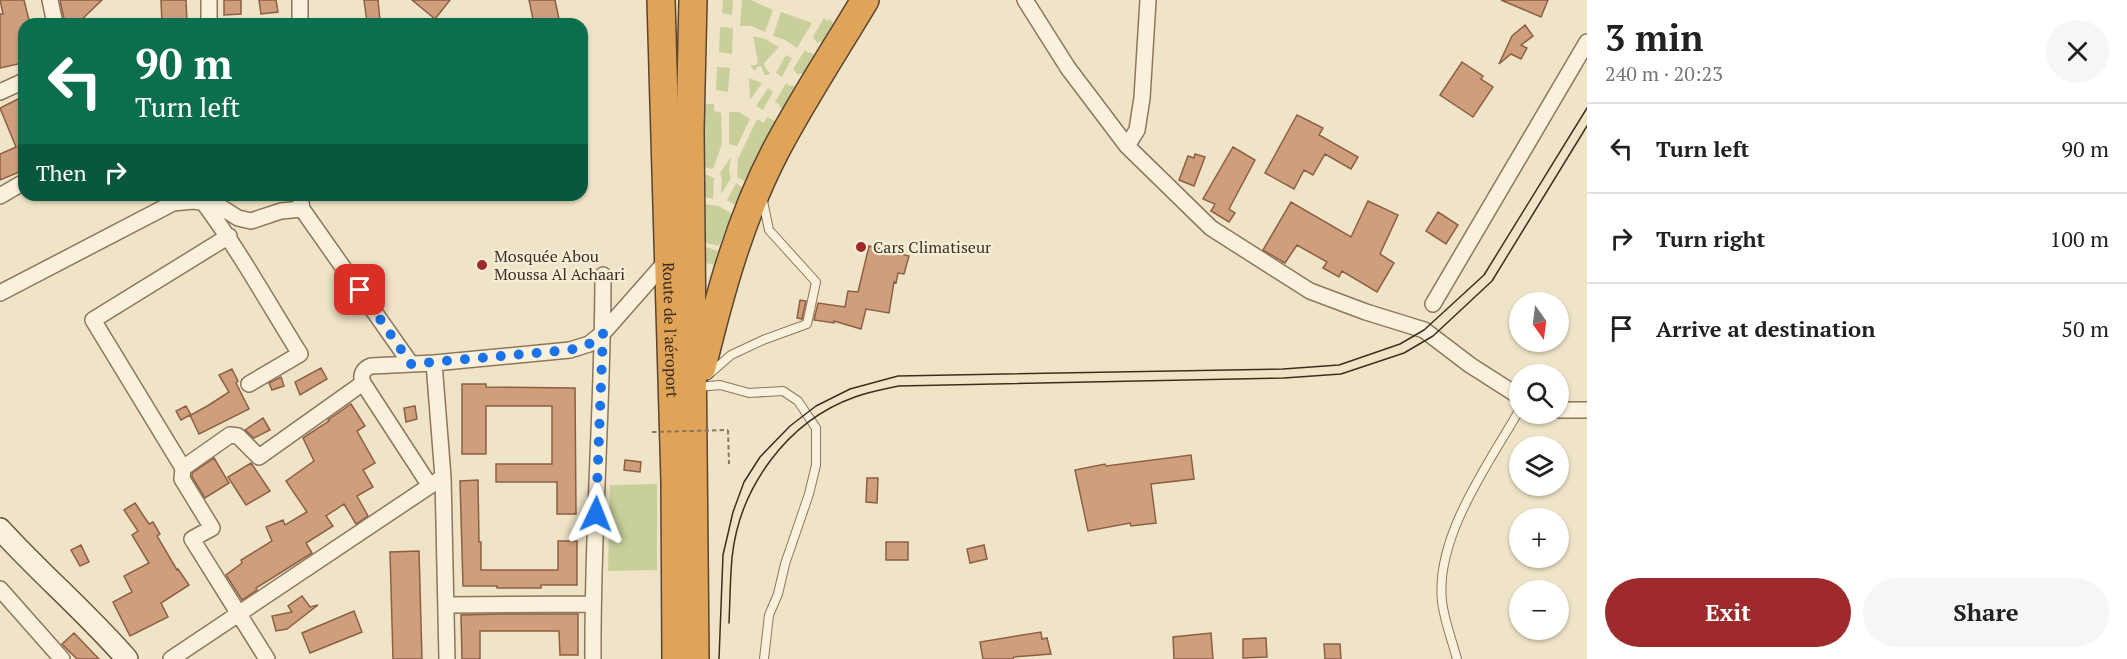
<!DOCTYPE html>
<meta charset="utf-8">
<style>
:root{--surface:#fff;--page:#f6f6f6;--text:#222;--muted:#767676;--line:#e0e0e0;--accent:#9e2a2b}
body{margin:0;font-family:"PT Serif",serif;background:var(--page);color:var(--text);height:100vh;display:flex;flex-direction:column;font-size:22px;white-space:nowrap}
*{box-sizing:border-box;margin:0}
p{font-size:20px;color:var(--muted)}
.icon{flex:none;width:33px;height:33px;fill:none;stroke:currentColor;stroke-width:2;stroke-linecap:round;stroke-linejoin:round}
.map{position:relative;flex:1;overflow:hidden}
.panel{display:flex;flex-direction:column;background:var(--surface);width:540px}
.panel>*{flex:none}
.banner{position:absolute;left:18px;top:18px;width:570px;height:183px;border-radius:18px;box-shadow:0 2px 4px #0004;background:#0b6e4f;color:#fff;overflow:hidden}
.needle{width:39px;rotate:166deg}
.buttons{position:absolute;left:1509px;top:292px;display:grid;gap:12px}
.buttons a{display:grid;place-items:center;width:60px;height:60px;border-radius:50%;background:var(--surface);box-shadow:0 2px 4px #0004;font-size:30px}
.pin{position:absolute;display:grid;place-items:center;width:51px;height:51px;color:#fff;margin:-26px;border-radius:12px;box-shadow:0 3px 9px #0006}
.me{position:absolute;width:66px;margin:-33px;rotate:2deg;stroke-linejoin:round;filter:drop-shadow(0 0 4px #0008)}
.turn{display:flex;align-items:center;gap:21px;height:126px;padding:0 18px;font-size:27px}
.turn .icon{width:78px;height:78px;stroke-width:2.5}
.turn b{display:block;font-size:42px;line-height:51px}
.then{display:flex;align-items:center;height:57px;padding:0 18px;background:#0003;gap:12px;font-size:22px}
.round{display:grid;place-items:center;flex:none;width:63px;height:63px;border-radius:32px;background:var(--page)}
.headline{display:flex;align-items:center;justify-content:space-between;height:102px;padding:0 18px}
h1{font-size:36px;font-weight:700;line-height:45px}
.primary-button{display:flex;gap:12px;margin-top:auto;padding:12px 18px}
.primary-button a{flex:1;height:69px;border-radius:36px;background:var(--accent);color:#fff;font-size:24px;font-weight:700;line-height:69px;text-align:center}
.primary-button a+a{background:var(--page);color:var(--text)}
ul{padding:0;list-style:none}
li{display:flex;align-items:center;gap:18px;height:90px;padding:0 18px;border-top:2px solid var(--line)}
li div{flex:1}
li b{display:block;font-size:22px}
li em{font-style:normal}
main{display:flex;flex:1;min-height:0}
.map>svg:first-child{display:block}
.green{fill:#c9cf9b}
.building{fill:#cf9f7d;stroke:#8d5f41;stroke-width:1.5}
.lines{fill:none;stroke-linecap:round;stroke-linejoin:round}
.lane-casing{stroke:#8d765c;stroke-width:10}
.street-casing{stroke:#8d765c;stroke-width:18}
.secondary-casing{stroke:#6f573f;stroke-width:24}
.highway-casing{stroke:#5b4430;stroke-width:30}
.path{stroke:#8d765c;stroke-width:2;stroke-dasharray:4.5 3;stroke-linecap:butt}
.lane{stroke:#faf1dc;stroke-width:8}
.street{stroke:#faf1dc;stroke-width:15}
.secondary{stroke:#faf1dc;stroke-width:21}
.highway{stroke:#e0a458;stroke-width:27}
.tram{stroke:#3d2e20;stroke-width:1.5}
.path-bridge{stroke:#8d765c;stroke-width:2;stroke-dasharray:4.5 3;stroke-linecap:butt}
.route{stroke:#1a73e8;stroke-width:10;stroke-dasharray:0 18}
.poi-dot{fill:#9e2a2b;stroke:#f7eed8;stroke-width:2}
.labels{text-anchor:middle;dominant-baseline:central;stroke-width:4.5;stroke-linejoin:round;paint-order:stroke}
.poi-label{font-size:16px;fill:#3d2e20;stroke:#f7eed8;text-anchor:start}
.street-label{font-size:16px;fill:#3d2e20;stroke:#f7eed8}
</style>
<main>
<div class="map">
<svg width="1587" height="659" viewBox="0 0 1587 659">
<rect width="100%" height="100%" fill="#f0e4c8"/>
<!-- green -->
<path class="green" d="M723,0H733L732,15L722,13Z
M742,0H751L773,10L765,32L751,26H740Z
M781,12L812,23L797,48L785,40L773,36Z
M824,18L827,21L830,19L834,25L823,44L820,41L817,43L813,37Z
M720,27L733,28L732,54L719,52Z
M753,36L765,39L779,47L764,63L765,68L770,73L768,75H765L761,66L757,67L755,71L751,67V65H756L758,62Z
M805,50L808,53L811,52L815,57L804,76L801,73L798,75L793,69Z
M786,55L792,58L782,77L776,73Z
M717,67L730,68L728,92L716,90Z
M749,78L762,83L750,100Z
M786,83L790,86L793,85L797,90L786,109L783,107L780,108L779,104L775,102Z
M768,88L773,92L763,110L756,106Z
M704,104H714V111L721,113L722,144L713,169L705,167Z
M729,112H739L750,119L737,146L729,144Z
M767,117L777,122L746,182L737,177L738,159L757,119L764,123Z
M731,157L729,171L731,178L721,194L722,180L720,173Z
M705,174L714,178L713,199L705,197Z
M736,183L743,188L735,205L727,200Z
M705,204L719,206L732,214L719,246L706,243Z
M706,247L718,251L714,265L706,263Z
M657,484V570L608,571L610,485Z"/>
<!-- building -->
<path class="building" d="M0,0H24L30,24H24L23,63L0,68V14H3Z
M60,0H102L77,24H65Z
M161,0H186L187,24H162Z
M224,0H241V14L224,15Z
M259,0H276L278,12L261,14Z
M364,0H378L380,21L367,22Z
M412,0H450L435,19Z
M529,0H555L560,24H534Z
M1501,0H1548L1541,17Z
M1525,25L1533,36L1521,45L1527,48L1521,59L1511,54L1499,64L1512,36Z
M1462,62L1483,76L1481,79L1493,87L1473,117L1440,95Z
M24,96V170L0,180V154L16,147L0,108Z
M1297,115L1323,128L1319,135L1358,157L1351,169L1325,154L1313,175L1304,170L1294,189L1265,173Z
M1233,147L1255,160L1229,209L1235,213L1229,222L1211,211L1215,204L1203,199Z
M1195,154L1205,157L1194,186L1179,180L1188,156L1194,158Z
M1368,201L1398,215L1380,254L1394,263L1377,292L1342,271L1339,277L1323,268L1327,262L1297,245L1285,263L1263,250L1291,202L1351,237Z
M1438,212L1458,225L1446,244L1426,231Z
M869,246L909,256L904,274L898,273L896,283L894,282L889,313L866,309L861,329L834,321V323L814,320L818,303L845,307L848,291L858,292Z
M800,300L806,301L802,319L797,318Z
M321,368L327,379L300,395L295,382Z
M232,369L238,381L236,383L249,409L199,434L190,415L181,420L176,411L186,406L191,415L209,405L229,392L219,375Z
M281,377L284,386L272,390L269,383Z
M462,384H486V387L575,388L576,514H557V482H496V464H552V406H486V454H462Z
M351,404L365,426L357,431L375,463L363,470L373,487L357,496L368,516L356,524L344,504L326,516L333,526L306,543L312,553L256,588L257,590L242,600L226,575L242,563L241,560L272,541L266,527L283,520L285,525L307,512L286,481L314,461L303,438L329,421L328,420Z
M415,406L417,419L406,422L404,408Z
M263,418L270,430L254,438L245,430Z
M1191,455L1194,479L1151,484L1156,523L1131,526L1130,523L1088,531L1075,470L1105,464L1106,466Z
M214,458L229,483L205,498L192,477V473Z
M625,460L641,462L640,472L624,470Z
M251,463L270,491L246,505L228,477Z
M867,478H878L877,503L866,502Z
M478,480L479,542H481V570H558V541H577V585H541V588H497V586H463L460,481Z
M135,503L149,524L153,522L160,534L157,536L177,570L178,569L189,585L161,603L168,617L130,636L113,602L132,592L124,576L149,563L132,535L138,531L124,510Z
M886,542H908V560H886Z
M81,545L89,562L80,566L71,550Z
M984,545L987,559L970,563L967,549Z
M419,551L422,659H393L390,552Z
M302,596L310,607L318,605L287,629L276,631L272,616L292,612L288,606Z
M354,611L362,632L310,653L302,633Z
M500,614H578V655H560L559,631H480V659H462L461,615Z
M1041,632L1042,639L1047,638L1051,654L1014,657L1013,659H983L980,642Z
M74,633L99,659H77L62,644Z
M1211,633L1213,659H1174L1173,637Z
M1266,638L1267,657L1243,658V639Z
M1324,644H1340L1341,659H1325Z"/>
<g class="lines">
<defs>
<path id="lane" d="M708,375L731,355L763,340L807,324L816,282L769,230L763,201
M698,387L720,385L749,393L783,391L798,401L816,428V465L809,494L785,564L778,594L769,615L764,659
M1457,659C1452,640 1444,620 1442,601C1435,537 1489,463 1520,409"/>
<path id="street" d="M50,0L55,24
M300,0V24
M1025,0L1068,68L1127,146L1211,228L1310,291L1366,312L1424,330L1470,365L1520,397
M209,24V0
M0,92L24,81
M1127,146L1137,130L1142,98L1148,0
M300,195L302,209L411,364
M0,196L24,182
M203,198V202C239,250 268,303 300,354L249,384
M0,293L173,203L193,201L216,204L238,218L251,221L281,211L302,209
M1433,304L1587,42
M434,363L443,477L447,659
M1558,410H1587
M183,468L93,320L229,236
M430,486L363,383C360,375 363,369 371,366L434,363L570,350L589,344L603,333L669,258
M0,589L62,659
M446,605L592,604
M171,659L443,477
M267,659L192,539L212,528L182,479L183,468L230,435L238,436L259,457L363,383
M593,659C592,531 603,403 603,275"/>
<path id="secondary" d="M0,529C41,574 87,613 127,659"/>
<g id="highway">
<path id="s1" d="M661,0L675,481L676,659"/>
<path d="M693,0L690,130L695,659"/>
<path d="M702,367C720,293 740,219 776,150C803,99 835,50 865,0"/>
</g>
</defs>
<!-- lane casing -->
<use href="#lane" class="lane-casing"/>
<!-- street casing -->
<use href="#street" class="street-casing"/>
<!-- secondary casing -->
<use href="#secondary" class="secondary-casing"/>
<!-- highway casing -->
<use href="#highway" class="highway-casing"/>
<!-- path -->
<path class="path" d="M728,430L729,464"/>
<!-- lane -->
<use href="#lane" class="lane"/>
<!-- street -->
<use href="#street" class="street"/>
<!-- secondary -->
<use href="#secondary" class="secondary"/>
<!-- highway -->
<use href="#highway" class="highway"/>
<!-- tram -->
<path class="tram" d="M729,623C730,602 730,580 732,558C739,488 787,421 855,397C869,392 885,389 899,386L1284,378L1341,374L1404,353L1433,336L1492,281L1587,126
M719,659L723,555L733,512L744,482L760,457L790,426L816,406L850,389L898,376L1283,369L1339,365L1400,344L1424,330L1484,275L1587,108"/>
<!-- path-bridge -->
<path class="path-bridge" d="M652,432L728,430"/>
</g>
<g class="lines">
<!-- route -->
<path class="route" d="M360,290L411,364L570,350L589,344L603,333L596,514"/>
</g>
<!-- markers -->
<g class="poi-dot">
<circle cx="861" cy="247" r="6"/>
<circle cx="482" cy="265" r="6"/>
</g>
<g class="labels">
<!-- poi labels -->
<g class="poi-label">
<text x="873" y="247">Cars Climatiseur</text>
<text x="494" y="256">Mosquée Abou<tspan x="494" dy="18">Moussa Al Achaari</tspan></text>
</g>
<!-- street labels -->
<g class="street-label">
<text stroke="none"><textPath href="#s1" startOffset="330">Route de l'aéroport</textPath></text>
</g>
</g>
</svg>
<div class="buttons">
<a><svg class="needle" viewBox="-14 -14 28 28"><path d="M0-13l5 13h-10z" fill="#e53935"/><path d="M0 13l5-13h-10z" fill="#767676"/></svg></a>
<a><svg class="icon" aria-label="search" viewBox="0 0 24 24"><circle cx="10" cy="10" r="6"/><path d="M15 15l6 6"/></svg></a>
<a><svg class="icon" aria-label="layers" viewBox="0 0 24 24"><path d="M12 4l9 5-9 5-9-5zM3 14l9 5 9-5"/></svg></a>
<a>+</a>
<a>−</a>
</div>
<div class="pin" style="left:360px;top:290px;background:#d93025"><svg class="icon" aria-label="arrive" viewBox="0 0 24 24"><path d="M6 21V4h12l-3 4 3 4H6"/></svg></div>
<svg class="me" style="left:596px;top:514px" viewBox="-20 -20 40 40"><path d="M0-17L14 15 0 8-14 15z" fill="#1a73e8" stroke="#fff" stroke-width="4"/></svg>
<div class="banner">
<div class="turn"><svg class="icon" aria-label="left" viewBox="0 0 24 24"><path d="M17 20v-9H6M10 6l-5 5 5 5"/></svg><div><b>90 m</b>Turn left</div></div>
<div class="then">Then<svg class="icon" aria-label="right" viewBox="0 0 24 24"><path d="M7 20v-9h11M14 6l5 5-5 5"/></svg></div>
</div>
</div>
<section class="panel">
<div class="headline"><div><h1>3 min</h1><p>240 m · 20:23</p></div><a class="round"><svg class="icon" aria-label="close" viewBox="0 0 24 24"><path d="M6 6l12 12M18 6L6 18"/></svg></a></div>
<ul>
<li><svg class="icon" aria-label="left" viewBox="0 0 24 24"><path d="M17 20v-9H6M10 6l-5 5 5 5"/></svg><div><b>Turn left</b></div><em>90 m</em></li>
<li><svg class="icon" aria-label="right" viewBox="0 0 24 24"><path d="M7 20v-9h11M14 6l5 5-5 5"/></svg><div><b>Turn right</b></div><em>100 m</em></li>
<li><svg class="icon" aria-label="arrive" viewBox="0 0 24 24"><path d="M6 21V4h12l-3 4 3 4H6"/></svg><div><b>Arrive at destination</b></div><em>50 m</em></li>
</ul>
<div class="primary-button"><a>Exit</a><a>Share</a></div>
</section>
</main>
